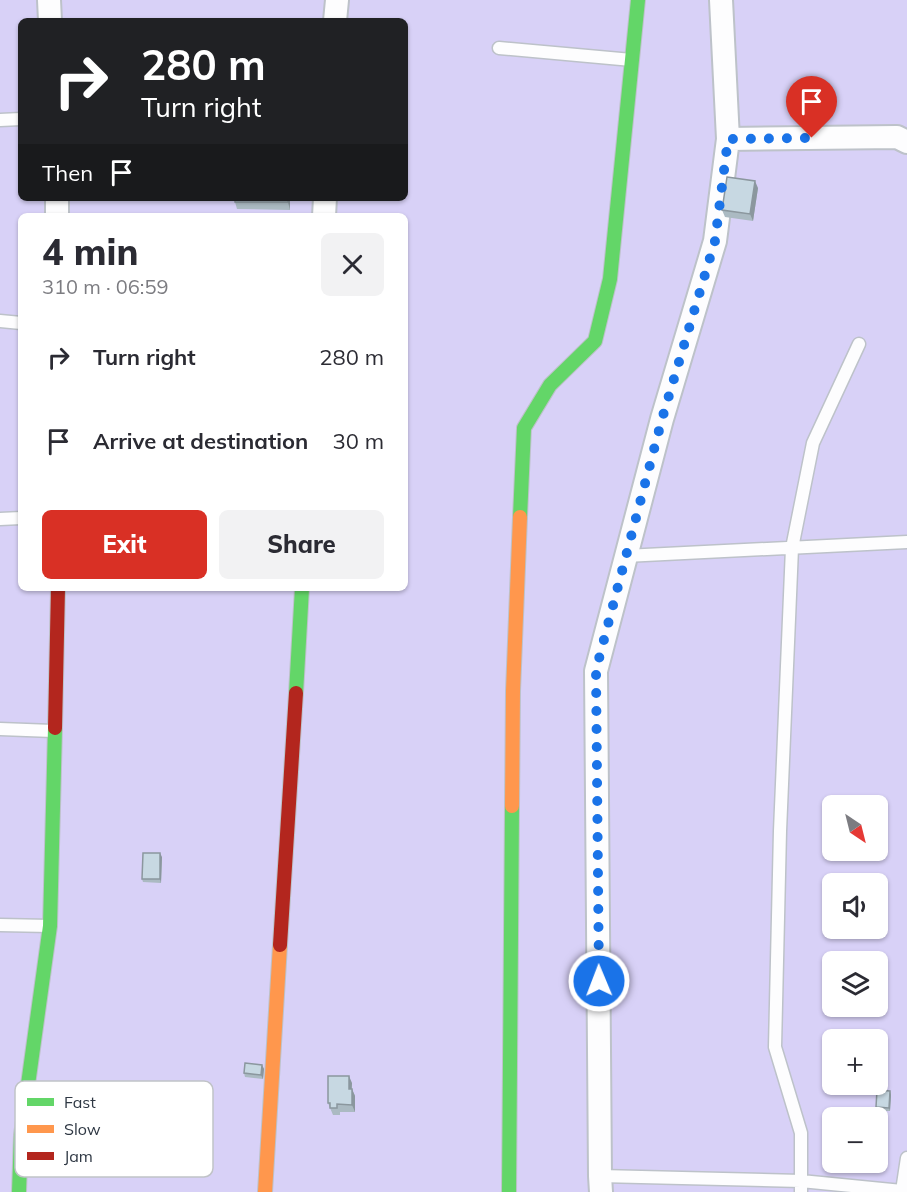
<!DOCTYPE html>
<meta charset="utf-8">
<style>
:root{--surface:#fff;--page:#f2f2f3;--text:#2b2b33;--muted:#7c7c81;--accent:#d93025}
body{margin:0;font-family:Mulish,sans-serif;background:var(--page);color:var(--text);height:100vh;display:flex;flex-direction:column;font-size:22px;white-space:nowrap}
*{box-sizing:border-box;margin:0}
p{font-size:20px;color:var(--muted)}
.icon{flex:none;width:33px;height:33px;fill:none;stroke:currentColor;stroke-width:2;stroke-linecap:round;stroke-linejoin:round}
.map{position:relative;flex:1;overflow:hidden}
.side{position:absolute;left:18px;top:213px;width:390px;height:378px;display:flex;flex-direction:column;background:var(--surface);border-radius:9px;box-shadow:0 2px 4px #0004}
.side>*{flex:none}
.banner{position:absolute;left:18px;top:18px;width:390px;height:183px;border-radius:9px;box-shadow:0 2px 4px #0004;background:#202124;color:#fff;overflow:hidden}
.needle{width:39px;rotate:145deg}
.tools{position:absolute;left:822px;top:795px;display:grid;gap:12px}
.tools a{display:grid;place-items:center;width:66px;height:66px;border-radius:9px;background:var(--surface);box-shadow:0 2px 4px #0004;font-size:30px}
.pin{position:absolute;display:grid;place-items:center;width:51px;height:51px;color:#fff;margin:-62px -26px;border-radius:50% 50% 50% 0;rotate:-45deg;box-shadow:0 0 6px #0007}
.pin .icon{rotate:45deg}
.me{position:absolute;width:66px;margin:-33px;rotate:359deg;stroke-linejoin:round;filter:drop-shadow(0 0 4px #0008)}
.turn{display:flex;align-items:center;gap:21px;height:126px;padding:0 24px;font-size:27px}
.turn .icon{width:78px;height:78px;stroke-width:2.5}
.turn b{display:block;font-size:42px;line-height:51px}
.then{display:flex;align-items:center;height:57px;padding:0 24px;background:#0003;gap:12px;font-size:22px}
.round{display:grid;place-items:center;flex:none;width:63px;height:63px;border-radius:9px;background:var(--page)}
.head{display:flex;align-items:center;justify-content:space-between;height:102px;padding:0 24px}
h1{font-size:36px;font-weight:800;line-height:45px}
.action{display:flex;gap:12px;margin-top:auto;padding:12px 24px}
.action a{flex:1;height:69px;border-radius:9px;background:var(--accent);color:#fff;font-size:24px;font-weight:800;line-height:69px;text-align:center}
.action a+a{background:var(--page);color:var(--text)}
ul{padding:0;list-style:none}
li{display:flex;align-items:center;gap:18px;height:84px;padding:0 24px}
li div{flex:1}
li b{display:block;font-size:22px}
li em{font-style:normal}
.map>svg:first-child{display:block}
.green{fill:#d8d1f7;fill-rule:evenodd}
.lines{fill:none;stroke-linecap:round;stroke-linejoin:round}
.lane-casing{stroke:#bdc2c9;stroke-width:15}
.street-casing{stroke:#bdc2c9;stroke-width:26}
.fast-casing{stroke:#bdc2c9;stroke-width:16}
.slow-casing{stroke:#bdc2c9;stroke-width:16}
.jam-casing{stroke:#bdc2c9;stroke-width:16}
.lane{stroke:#fdfdfe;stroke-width:12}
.street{stroke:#fdfdfe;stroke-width:22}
.fast{stroke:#63d668;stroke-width:14}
.slow{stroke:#ff974d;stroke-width:14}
.jam{stroke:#b3261e;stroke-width:14}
.wall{fill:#abbac2}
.shaded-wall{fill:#8b979e}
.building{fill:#c7d8e2;stroke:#8b979e;stroke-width:1.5}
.route{stroke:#1a73e8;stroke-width:10;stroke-dasharray:0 18}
.key{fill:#fff;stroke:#c0c3c7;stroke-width:1.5}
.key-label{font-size:16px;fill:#2e3743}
</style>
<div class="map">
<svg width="907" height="1192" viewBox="0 0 907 1192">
<rect width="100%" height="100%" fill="#f1f3f6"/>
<!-- green -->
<path class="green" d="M0,0H907V1192H0ZM21,21H405V198H21ZM21,216H405V588H21ZM832,806H878V850H832ZM832,884H878V928H832ZM832,962H878V1006H832ZM832,1040H878V1084H832ZM832,1118H878V1162H832Z"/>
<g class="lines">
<defs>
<path id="lane" d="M499,48L632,60
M0,120L21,119
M0,321L21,323
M0,519L21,518
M625,556L907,542
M0,729L53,731
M0,925L50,926
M600,1176L801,1181L902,1191L907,1158
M801,1192V1133L775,1047L780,831L792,548L813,443L859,344"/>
<path id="street" d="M49,0L50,21
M335,21L337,0
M728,139L897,137L907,142
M57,198V216
M324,216L325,198
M601,1192L600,1176L596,671L662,419L715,241L728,139L721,0"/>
<path id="fast" d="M520,517L524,428L550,385L595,341L610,279L638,0
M296,693L302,588
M19,1192L21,1135L50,926L55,728
M509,1192L512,806"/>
<path id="slow" d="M512,806L513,691L520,517
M265,1192L280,945"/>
<path id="jam" d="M55,728L58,588
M280,945L296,693"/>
</defs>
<!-- lane casing -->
<use href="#lane" class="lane-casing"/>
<!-- street casing -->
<use href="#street" class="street-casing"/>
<!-- fast casing -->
<use href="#fast" class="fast-casing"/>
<!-- slow casing -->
<use href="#slow" class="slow-casing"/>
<!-- jam casing -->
<use href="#jam" class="jam-casing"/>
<!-- lane -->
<use href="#lane" class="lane"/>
<!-- street -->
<use href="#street" class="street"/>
<!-- fast -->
<use href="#fast" class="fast"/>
<!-- slow -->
<use href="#slow" class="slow"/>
<!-- jam -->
<use href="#jam" class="jam"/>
</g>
<!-- wall -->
<path class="wall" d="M758,188L753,221L725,217L722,210Z
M235,198H290V210L237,209L235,202Z
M162,857L161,883L143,882L142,879Z
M262,1065L264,1069L263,1079L245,1077L244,1073Z
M352,1083V1089L355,1096V1112H340V1115H333L328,1103Z
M890,1091L891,1095L890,1111H877L876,1107Z"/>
<!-- shaded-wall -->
<path class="shaded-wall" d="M755,181L758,188L753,221L750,214Z
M288,198H290V210L288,202Z
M160,853L162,857L161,883L160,879Z
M262,1065L264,1069L263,1079L261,1075Z
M349,1076L352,1083L351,1096L349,1089Z
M352,1089L355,1096V1112L352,1105Z
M890,1091L891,1095L890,1111L889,1108Z"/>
<!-- building -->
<path class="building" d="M727,177L755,181L750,214L722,210Z
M235,198H288V202H235Z
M143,853H160V879H142Z
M245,1063L262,1065L261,1075L244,1073Z
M328,1076H349V1089H352V1105L337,1104V1108H330V1103H328Z
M877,1090L890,1091L889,1108L876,1107Z"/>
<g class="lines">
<!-- route -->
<path class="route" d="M599,981L596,670L662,419L715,241L728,139L812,138"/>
</g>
<!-- legend -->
<rect x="15" y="1081" width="198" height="96" rx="9" class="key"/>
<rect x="27" y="1098" width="27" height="8" fill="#63d668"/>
<rect x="27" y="1125" width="27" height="8" fill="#ff974d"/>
<rect x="27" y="1152" width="27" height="8" fill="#b3261e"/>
<g class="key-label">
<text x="64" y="1108">Fast</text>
<text x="64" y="1135">Slow</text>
<text x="64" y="1162">Jam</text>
</g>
</svg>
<div class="tools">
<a><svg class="needle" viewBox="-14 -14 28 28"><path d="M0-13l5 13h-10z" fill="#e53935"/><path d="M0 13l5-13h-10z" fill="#7c7c81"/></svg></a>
<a><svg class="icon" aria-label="sound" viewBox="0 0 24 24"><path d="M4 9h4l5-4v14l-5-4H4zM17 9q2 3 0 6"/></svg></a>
<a><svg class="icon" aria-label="layers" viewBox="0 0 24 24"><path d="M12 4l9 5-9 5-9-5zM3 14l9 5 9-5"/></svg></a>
<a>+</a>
<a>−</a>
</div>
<div class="pin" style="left:812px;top:138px;background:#d93025"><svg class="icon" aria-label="arrive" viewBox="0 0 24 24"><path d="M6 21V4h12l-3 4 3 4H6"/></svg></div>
<svg class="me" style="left:599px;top:981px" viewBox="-20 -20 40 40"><circle r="17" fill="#1a73e8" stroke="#fff" stroke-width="3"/><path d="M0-11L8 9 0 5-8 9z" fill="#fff"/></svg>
<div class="banner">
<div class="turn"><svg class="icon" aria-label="right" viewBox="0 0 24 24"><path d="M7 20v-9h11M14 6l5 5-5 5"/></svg><div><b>280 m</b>Turn right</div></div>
<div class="then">Then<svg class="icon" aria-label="arrive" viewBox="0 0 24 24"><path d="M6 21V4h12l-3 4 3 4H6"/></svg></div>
</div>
<section class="side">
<div class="head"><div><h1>4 min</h1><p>310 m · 06:59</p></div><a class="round"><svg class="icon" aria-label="close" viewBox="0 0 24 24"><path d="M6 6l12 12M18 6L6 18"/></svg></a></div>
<ul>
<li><svg class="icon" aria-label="right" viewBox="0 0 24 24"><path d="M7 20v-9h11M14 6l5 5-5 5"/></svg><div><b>Turn right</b></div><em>280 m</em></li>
<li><svg class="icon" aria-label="arrive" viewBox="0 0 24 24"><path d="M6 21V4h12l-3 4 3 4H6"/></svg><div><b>Arrive at destination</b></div><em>30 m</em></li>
</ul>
<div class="action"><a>Exit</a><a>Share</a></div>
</section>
</div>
